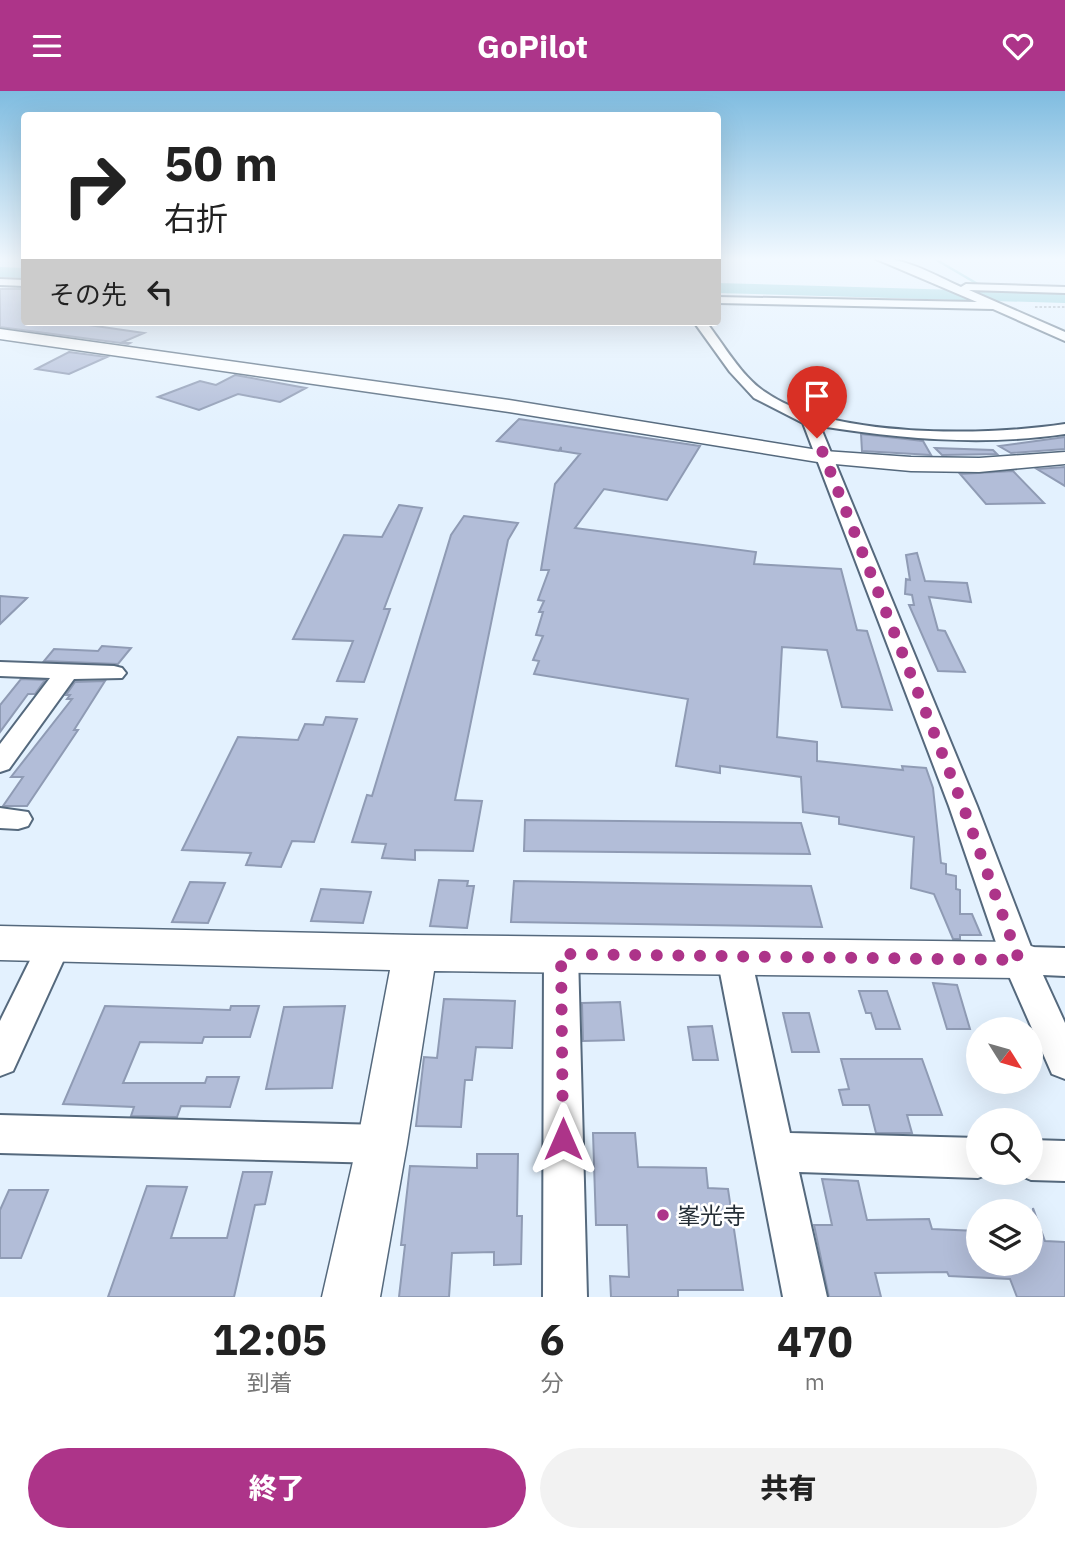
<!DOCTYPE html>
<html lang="ja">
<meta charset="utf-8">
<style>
:root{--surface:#fff;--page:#f2f2f2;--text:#222;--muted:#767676;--accent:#ad3489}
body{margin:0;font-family:"IBM Plex Sans","Noto Sans JP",sans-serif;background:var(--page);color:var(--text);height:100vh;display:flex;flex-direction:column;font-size:26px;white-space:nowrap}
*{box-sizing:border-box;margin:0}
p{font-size:23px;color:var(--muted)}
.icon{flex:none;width:38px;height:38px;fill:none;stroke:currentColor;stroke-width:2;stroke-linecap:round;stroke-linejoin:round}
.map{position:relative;height:1206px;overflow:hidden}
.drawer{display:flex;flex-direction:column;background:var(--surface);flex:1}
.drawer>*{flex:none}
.hud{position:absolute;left:21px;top:21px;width:700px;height:214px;border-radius:7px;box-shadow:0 7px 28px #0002;background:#fff;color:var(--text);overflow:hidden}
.needle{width:46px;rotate:127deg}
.controls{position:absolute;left:966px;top:926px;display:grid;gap:14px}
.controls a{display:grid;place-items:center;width:77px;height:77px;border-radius:50%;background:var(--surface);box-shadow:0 7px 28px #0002;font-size:35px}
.pin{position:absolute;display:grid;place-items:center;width:60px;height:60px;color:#fff;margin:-72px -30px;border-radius:50% 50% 50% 0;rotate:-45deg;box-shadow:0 0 7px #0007}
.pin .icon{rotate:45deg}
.me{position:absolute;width:77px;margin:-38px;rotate:0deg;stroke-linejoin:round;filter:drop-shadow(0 0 5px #0008)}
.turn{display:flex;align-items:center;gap:24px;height:147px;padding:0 28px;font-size:32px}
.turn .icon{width:91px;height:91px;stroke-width:2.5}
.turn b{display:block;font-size:49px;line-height:60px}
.then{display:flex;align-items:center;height:66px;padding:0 28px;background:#0003;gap:14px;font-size:26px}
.eta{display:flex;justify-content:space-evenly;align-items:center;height:119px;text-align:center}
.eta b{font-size:42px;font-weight:800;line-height:49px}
.primary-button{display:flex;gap:14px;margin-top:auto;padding:14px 28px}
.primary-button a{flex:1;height:80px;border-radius:42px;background:var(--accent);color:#fff;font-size:28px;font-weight:800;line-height:80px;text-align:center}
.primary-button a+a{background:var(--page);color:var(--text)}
header{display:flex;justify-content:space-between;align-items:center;height:91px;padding:0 28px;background:var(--accent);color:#fff;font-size:32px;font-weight:800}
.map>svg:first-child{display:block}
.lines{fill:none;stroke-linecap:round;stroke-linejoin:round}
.stream{stroke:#81c8d4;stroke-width:2.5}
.river{fill:#81c8d4;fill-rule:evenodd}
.building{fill:#b2bdd8;stroke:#8f9bb4;stroke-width:2}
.minor-casing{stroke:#55697d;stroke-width:4}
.tertiary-casing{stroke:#55697d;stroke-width:3}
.path{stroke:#97a3ae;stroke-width:2;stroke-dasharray:2.5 2;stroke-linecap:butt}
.minor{fill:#fff;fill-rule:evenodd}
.tertiary{fill:#fff;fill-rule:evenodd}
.route{stroke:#ad3489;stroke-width:12;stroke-dasharray:0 21.6}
.poi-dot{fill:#ad3489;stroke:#fff;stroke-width:2.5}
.labels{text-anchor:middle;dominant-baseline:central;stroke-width:5;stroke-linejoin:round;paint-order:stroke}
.near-poi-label{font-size:23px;fill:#252e36;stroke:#fff;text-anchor:start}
</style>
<header><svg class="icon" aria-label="menu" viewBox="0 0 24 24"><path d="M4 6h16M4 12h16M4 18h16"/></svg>GoPilot<svg class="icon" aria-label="heart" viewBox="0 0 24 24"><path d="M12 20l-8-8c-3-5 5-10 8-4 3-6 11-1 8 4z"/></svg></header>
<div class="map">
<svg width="1065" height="1206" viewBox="0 0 1065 1206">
<rect width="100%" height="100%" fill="#e3f1fe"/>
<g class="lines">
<!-- stream -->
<path class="stream" d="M935,168L981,195
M986,199L993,205"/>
<!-- river -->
<path class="river" d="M0,176L24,177V187L0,186Z
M718,192L1065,202V212L718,202Z"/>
</g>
<!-- building -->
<path class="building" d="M0,198H24V231H68L144,242L123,251L130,252L128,253L0,236Z
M69,261L107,266L69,283L36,278Z
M235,284L306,297L280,311L238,303L199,319L158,306L200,290L216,294Z
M519,328L700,355L667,409L604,398L575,437L756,461L754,473L841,478L857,539L867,540L892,619L842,616L827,559L782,556L777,646L817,651V670L903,679L902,675L926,677L933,697L941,772L946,773V783L956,785V798L960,799V823H972L981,844H960V848H953L934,803L911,797L914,746L839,733V726L803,721L801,686L720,675V682L676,675L688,608L534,583L539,570L533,569L543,545L536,544L543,521H539L544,510L538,509L549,479H541L555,393L580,363L561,360V356L559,360L497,350Z
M861,343L923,350L931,364L862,360Z
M1065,346V358L1011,362L999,355Z
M935,357L993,359L997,363L942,364Z
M1065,376V395L1037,378Z
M1013,380L1044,412L986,413L960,383Z
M399,414L422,417L384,518H390L364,591L337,590L353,550L293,548L344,444L382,446Z
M464,425L518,432L508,449L455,709L482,710L473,760L415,759V769L382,767L386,753L352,751L367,704L372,705L451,444Z
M917,462L925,490L967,492L971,511L929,506L938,539L945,540L965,581L938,580L909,514H914L912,504L905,503L906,488L910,489L906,464Z
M0,505L27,507L0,533Z
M102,555L131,557L118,573L44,570L54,558L98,560Z
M21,588L45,589L35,603H28L0,641V614Z
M105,590L74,639H78L27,715H3L23,686H11L72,608H67L70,604H66L75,591Z
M326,626L357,628L314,751L292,750L281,776L246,774L251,762L182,759L238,646L298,649L305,633L323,634Z
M525,729L801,732L810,763L524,760Z
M439,789L468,790L467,795H474L467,837L430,835Z
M514,790L811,795L822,836L511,831Z
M190,791L225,792L208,832L172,831Z
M321,798L371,801L363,832L311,830Z
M933,892L957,894L970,938H947Z
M859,900H887L900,938H876L871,922H866Z
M444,908L515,910L512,957L476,956L472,989H465L461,1036L416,1035L424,966L437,967Z
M620,911L624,949L583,950L582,912Z
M105,915L230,919L231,915H259L250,946H204L202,952L140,951L123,992H205L207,986H239L230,1016L181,1015L177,1026L131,1025L134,1016L63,1013Z
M345,915L332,997L266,998L284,916Z
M783,922H809L819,961H792Z
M712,935L718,969H693L688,936Z
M841,968H922L942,1024H907L912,1042H876L869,1014H843L839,999L849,998Z
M593,1042H635L638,1076L706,1077L708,1097L728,1098L743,1199H678V1206H611L610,1185L629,1186L627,1134H596Z
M477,1063H518L517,1125H522L521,1173L494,1174V1161L452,1162L449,1206H399L405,1154H401L410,1075L477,1077Z
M243,1081H272L265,1113L255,1114L234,1206H108L147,1095L187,1096L171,1147H227Z
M822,1088L858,1090L867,1129L929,1128L932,1138L978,1140V1172H1031L1033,1117L1045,1150L1065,1151V1206H1017L1010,1188L949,1185L947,1181L875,1182L881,1206H829L814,1134H832Z
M9,1099H48L21,1167H0V1119Z"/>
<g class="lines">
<defs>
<path id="minor" d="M876,168C905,166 934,184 961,196L966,193L1065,196V202L969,199L1065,241V250L993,218L718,212V206L977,211Z
M0,188L24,189V195L0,194Z
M694,231H706C724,254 741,285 765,301C831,348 987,345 1065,333V343C982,355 903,348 820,335L977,715L1031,856L1065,857V885L1043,884L1065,932V988L1052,983L1002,869L949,715L803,332L754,307L730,281Z
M0,571L114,575L122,577L126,582L122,587L74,588L9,678L0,681V653L50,587L0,585Z
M0,717L28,721L32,728L28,735L18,738L0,737Z
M55,840L67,843L71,853L13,980L0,985V930L43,843Z
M561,849L573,853L578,863L587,1206H543L544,863L549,853Z
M734,852L746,856L751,866L790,1042L978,1047V1082H991L978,1087L799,1081L827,1206H783L717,866L722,856Z
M0,1024L382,1034L396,1039L402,1053L396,1067L382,1072L0,1062Z
M1031,1049L1065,1050V1090L1031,1089L1017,1083L1031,1082Z"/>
<path id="tertiary" d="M0,238L509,309L824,360L911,366L979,367L1065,361V373L979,381L911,380L824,372L509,321L0,248Z
M0,835L415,844L1019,851L1034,856L1040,869L1034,882L1019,887L434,880L407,1053L380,1206H322L357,1053L390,879L0,869Z"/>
</defs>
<!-- minor casing -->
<use href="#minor" class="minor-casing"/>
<!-- tertiary casing -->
<use href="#tertiary" class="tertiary-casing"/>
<!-- path -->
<path class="path" d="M1035,216H1065"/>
<!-- minor -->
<use href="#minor" class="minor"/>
<!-- tertiary -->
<use href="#tertiary" class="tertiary"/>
</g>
<!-- sky -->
<linearGradient id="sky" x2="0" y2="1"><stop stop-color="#7fbce0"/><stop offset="0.5" stop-color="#f2f9ff"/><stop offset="1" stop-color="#f2f9ff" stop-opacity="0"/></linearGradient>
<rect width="1065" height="336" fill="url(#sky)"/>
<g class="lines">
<!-- route -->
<path class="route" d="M563,1048L561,863L1019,869L963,715L817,347"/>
</g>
<!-- markers -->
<circle class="poi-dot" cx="663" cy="1124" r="7"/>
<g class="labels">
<!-- near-poi labels -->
<g class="near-poi-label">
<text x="677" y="1124">峯光寺</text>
</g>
</g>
</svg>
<div class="controls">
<a><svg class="needle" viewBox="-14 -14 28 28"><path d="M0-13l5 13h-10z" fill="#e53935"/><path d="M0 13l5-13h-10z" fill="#767676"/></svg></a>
<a><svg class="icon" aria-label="search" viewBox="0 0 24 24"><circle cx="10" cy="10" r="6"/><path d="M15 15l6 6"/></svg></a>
<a><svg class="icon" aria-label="layers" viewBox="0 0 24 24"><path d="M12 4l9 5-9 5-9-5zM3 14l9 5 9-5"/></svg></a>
</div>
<div class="pin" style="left:817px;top:347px;background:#d93025"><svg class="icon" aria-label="arrive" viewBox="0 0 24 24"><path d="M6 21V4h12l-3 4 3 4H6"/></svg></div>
<svg class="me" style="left:563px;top:1048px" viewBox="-20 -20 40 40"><path d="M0-17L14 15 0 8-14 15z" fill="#ad3489" stroke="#fff" stroke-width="4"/></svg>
<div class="hud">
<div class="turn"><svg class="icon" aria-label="right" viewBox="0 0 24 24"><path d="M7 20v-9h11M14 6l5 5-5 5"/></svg><div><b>50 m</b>右折</div></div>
<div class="then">その先<svg class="icon" aria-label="left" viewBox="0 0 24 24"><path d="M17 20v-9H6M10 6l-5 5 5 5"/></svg></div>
</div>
</div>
<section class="drawer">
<div class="eta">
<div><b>12:05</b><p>到着</p></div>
<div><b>6</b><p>分</p></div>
<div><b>470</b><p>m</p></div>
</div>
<div class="primary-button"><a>終了</a><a>共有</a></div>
</section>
